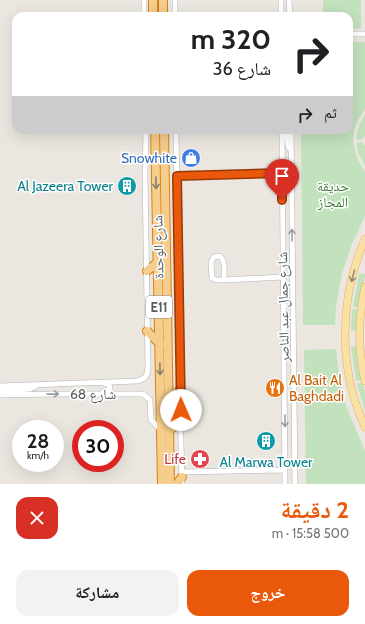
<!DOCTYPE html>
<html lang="ar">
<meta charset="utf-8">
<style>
:root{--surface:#fff;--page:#f2f2f2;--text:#202124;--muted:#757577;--accent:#ea580c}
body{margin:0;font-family:Cabin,"Noto Naskh Arabic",sans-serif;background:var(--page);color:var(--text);direction:rtl;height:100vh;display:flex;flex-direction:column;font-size:15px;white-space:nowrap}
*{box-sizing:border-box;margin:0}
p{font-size:13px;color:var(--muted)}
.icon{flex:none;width:22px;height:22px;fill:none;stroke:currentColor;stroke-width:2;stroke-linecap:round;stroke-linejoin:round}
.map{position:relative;height:484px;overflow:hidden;direction:ltr}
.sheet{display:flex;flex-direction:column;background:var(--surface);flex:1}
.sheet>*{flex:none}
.top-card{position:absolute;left:12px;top:12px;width:341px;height:122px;border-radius:12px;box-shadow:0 4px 16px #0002;direction:rtl;background:#fff;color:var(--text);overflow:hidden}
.speed{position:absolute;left:12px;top:420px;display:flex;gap:8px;font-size:20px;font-weight:700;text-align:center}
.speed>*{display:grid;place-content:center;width:52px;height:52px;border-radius:50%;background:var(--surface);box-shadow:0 4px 16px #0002;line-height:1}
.speed small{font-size:10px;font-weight:400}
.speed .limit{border:6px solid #d22;background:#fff;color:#111}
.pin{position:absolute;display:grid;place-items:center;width:34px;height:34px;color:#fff;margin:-41px -17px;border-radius:50% 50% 50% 0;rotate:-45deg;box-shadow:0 0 4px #0007}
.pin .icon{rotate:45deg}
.me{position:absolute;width:44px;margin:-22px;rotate:359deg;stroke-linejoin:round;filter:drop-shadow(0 0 3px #0008)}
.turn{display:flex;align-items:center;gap:14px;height:84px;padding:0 16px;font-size:18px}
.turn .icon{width:52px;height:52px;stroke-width:2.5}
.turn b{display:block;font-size:28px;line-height:34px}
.then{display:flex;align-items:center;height:38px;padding:0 16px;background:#0003;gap:8px;font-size:15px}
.round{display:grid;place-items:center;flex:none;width:42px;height:42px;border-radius:12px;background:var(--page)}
.headline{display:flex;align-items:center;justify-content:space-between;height:68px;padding:0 16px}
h1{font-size:24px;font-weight:700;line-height:30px;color:var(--accent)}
.button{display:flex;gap:8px;margin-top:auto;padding:8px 16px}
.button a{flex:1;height:46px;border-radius:12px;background:var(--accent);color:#fff;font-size:16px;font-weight:700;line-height:46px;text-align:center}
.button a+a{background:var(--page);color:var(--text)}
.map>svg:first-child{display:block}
.green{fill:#c2e1bd}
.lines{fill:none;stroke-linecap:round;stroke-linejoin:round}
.minor-casing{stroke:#b1b3b7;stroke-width:6}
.major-casing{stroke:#e7ae5d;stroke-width:8}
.highway-casing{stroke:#db810f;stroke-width:10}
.minor{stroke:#fff;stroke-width:5}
.major{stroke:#f9e1a6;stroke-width:7}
.highway{stroke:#f5cd8c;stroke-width:8}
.oneway{stroke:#887f6d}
.oneway2{stroke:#9b9ea0}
.oneway3{stroke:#918b78}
.route-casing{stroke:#983908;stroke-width:10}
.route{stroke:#ea580c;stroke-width:7}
.labels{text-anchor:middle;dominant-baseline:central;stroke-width:3;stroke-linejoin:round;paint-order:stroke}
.shield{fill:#fff;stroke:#8b8e90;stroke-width:1}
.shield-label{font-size:13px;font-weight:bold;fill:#595d60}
.shop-label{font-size:14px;fill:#366cbe;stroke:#fff;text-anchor:end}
.culture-label{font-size:14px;fill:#0d838f;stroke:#fff;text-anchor:end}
.park-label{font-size:14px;fill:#3f7e39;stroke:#fff}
.street-label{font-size:14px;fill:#595d60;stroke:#fff}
.food-label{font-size:14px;fill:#c56008;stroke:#fff;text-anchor:start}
.health-label{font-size:14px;fill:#be3a42;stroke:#fff;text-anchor:end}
</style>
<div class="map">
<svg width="365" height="484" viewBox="0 0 365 484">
<rect width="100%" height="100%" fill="#ebe7e0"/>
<!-- green -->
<path class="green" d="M323,0H361V28L349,29V16H323Z
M349,42H365V109L358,120L354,130L353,141L357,158L365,172V216L352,244L342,273L336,306L335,325H303L301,130H349Z
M365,114V136L362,140L356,139L359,126Z
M357,142H363L365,146V166L358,153Z
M359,273L365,274V276L359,307H353Z
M352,309L359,310L357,331L351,330Z
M358,346L362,380L356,381L351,347Z
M336,349L340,383L346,406L365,451V484H306L304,350Z
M362,382L365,392V412L357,384Z"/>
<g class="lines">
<defs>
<path id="minor" d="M175,0V16
M281,0V16
M289,0L290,16
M144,16V0
M349,34H365
M176,130L180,391
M282,130L285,484
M286,130L288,146L290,149
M291,130L295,484
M177,176L282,173
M224,280H216L212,278L211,262L214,257L220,256C226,262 224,272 224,280L283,277
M0,386L137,381C145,380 148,375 148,367L145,174L146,130
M0,391L30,389L36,386
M103,392L108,391L110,388L109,385L103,383
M0,395L53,394H143L150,400L151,420L161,430
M180,401L182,484
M182,472L285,470"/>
<path id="major" d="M365,239C339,298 338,369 365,427
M365,287C358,318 358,351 365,381"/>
<path id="highway" d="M153,0V16
M163,0V16
M155,130L162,484
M164,130L170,484
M147,271L158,262
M147,331L160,344
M172,428L180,389
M177,484L182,477"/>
</defs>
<!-- minor casing -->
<use href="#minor" class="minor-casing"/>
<!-- major casing -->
<use href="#major" class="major-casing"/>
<!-- highway casing -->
<use href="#highway" class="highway-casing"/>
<!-- minor -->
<use href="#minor" class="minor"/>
<!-- major -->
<use href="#major" class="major"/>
<!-- highway -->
<use href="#highway" class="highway"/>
</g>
<!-- one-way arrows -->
<defs><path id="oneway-shaft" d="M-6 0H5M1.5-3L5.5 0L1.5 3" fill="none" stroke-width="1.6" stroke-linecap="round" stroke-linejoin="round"/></defs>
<g class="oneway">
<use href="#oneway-shaft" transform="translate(156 183) rotate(89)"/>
<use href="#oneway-shaft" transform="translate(160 369) rotate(89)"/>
</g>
<g class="oneway2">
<use href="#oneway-shaft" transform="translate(292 235) rotate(-91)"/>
<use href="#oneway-shaft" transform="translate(53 394) rotate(-1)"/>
<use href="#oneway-shaft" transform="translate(285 421) rotate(90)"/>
</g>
<use class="oneway3" href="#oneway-shaft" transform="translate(353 276) rotate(104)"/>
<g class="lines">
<defs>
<path id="route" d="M181,410L177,176L282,173V200"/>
</defs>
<!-- route casing -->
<use href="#route" class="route-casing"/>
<!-- route -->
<use href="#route" class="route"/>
</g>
<!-- icons -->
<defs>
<symbol id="shop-disc" viewBox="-11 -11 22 22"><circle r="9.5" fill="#3f7fe0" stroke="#fff"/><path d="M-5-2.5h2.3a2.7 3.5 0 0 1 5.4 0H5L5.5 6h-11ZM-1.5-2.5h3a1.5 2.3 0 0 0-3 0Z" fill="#fff"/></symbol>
<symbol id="building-disc" viewBox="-11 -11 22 22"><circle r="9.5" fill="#0f9aa8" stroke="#fff"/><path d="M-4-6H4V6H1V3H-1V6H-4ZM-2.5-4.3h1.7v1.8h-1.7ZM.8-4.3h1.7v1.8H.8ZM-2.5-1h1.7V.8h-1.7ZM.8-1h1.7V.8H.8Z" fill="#fff"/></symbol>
<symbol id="restaurant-disc" viewBox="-11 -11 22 22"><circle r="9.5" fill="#e8710a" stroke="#fff"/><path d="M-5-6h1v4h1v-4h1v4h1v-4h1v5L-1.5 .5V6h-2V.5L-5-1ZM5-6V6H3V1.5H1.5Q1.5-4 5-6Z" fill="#fff"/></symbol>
<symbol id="pharmacy-disc" viewBox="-11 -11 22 22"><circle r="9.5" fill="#e0444e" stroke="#fff"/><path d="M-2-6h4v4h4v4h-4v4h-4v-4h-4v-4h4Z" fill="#fff"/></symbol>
</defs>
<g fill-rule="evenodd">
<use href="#shop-disc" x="180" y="147" width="22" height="22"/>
<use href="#building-disc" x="116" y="175" width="22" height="22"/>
<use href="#restaurant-disc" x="264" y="377" width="22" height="22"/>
<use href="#building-disc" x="255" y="430" width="22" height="22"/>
<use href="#pharmacy-disc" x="189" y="448" width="22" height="22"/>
</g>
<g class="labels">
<!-- shield labels -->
<rect class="shield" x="146" y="296" width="26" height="22" rx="3"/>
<g class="shield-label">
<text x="159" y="307">E11</text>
</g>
<!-- shop labels -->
<g class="shop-label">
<text x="177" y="158">Snowhite</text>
</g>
<!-- culture labels -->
<g class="culture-label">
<text x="113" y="186">Al Jazeera Tower</text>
<text x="266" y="462" text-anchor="middle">Al Marwa Tower</text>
</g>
<!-- park labels -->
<g class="park-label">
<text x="333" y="186">حديقة<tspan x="333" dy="16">المجاز</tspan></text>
</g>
<!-- street labels -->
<g class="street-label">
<text transform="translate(158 247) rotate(-91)">شارع الوحدة</text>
<text transform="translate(283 307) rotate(-91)">شارع جمال عبد الناصر</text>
<text x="93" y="394">شارع 68</text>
</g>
<!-- food labels -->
<g class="food-label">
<text x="289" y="380">Al Bait Al<tspan x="289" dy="16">Baghdadi</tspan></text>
</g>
<!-- health labels -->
<g class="health-label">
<text x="186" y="459">Life</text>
</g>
</g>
</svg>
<div class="speed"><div>28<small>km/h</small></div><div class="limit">30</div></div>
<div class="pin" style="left:282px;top:200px;background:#d93025"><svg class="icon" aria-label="arrive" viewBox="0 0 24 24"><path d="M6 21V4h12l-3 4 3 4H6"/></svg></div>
<svg class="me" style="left:181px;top:410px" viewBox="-20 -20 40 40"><circle r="19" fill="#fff"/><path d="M0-13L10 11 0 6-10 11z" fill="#ea580c"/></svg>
<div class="top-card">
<div class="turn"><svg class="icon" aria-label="right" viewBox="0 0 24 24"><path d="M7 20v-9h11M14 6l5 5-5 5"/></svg><div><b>320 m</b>شارع 36</div></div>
<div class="then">ثم<svg class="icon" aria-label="right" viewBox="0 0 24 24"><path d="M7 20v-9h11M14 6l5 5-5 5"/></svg></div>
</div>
</div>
<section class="sheet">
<div class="headline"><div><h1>2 دقيقة</h1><p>500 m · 15:58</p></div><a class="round" style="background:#d93025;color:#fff"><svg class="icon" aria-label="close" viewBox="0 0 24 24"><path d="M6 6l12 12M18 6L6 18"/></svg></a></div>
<div class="button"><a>خروج</a><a>مشاركة</a></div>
</section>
